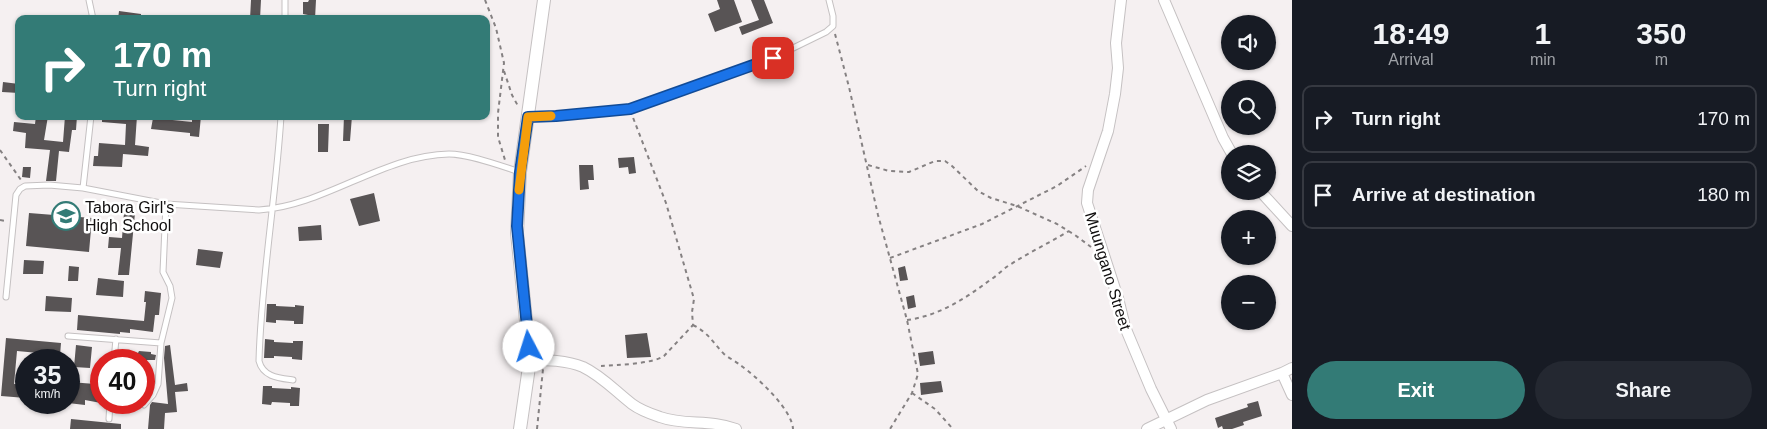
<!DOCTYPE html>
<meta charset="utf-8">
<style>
:root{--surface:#171b24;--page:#242831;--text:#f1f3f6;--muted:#9ea1a6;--line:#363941;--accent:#337b76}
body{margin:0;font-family:Helvetica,sans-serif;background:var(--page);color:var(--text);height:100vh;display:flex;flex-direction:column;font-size:19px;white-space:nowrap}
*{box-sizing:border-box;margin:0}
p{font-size:16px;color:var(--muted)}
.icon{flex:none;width:28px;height:28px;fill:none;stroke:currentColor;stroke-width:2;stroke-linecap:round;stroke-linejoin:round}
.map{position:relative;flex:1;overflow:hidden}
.side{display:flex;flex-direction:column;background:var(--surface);width:475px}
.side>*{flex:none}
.top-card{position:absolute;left:15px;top:15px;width:475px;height:105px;border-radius:10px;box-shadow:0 1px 4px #0004;background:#337b76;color:#fff;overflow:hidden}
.fabs{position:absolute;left:1221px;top:15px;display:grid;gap:10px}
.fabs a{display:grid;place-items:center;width:55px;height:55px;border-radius:50%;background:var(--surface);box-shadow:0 1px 4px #0004;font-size:25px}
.speed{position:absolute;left:15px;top:349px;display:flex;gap:10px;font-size:25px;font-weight:700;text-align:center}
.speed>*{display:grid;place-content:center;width:65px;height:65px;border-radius:50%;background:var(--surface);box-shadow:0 1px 4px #0004;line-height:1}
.speed small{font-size:12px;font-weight:400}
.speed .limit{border:8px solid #d22;background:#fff;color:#111}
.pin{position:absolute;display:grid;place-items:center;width:42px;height:42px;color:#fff;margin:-21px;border-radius:10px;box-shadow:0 2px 8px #0006}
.me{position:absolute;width:55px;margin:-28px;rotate:355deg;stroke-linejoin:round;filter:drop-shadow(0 0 4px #0008)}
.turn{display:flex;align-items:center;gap:18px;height:105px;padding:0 15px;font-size:22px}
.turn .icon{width:65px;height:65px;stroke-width:2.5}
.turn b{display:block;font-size:35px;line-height:42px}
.eta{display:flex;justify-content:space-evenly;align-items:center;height:85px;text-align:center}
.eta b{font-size:30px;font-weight:800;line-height:35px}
.button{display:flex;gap:10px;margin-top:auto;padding:10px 15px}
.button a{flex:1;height:58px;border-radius:30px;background:var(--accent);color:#fff;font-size:20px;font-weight:800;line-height:58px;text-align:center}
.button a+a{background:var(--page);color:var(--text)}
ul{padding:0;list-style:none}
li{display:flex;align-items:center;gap:15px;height:68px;margin:0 10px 8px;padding:0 5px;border:2px solid var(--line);border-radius:10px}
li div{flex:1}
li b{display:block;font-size:19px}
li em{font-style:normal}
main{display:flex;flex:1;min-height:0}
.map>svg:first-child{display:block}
.building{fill:#585455}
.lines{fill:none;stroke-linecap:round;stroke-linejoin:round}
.service-casing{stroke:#c5c1c2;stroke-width:7}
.minor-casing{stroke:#c5c1c2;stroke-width:12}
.tertiary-casing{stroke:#c5c1c2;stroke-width:14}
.path{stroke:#858182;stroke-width:2;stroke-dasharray:4 4;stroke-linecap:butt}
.service{stroke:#fff;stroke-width:5}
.minor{stroke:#fff;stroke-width:10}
.tertiary{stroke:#fff;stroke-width:12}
.route-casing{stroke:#114b97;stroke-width:12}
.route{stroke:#1a73e8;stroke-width:9}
.slow{stroke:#f59e0b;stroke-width:9}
.labels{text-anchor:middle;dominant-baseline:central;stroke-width:5;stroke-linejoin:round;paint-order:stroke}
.poi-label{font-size:16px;fill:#100e0e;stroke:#fff;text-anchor:start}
.street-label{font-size:16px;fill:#100e0e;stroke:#fff}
</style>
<main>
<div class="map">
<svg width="1292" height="429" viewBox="0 0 1292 429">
<rect width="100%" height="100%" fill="#f5f0f1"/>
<!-- building -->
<path class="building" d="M251,0H261L260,19H250Z
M309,0H316L315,19H308V15L303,14V2H308Z
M717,0H734L742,22L715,32L708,14L720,9Z
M751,0H764L773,23L742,35L739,27L759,20Z
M119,11L141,14V19H118Z
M3,82L19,84V93L2,92Z
M36,116H48L44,140L63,142L65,116H77L76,130H72L69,152L59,151L56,181H46L50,150L25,148L26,133L13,131L14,122L35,124Z
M102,116H137L135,145L149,147L148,156L123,154L122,167L93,166L94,156H98L99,143L125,145L126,124L102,122Z
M192,116H201L199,137L190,136V133L151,129L153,118L192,122Z
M344,116H352L350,141H343Z
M318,124H329L328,152H318Z
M634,157L636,173L629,174L628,167L619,168L618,158Z
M579,165H593L594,180H588L589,189L580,190Z
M23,167H31L30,178L22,177Z
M374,193L380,221L359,226L350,199Z
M124,212L135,213L129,275H118L121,248H108L109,237L122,238Z
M29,213L92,218L89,252L26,246Z
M321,225L322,240L299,241L298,227Z
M198,249L223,252L220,268L196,265Z
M24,260L44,261L43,274H23Z
M69,266L79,267L78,281H68Z
M905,266L908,280L900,281L898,268Z
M98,278L124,281L123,297L96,295Z
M145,291L161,293L159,315H155L153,332L130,329V333L120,332V334L77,330L78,315L144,321L146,302H144Z
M914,295L916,307L908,309L906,297Z
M46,296L72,298L71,312L45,311Z
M267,304H276V306L295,307V305L304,306L303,324H294V321L276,320V323L266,322Z
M647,333L651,357L627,358L625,335Z
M6,338L61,343L60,355L17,351L14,384L26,385V398L1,396Z
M265,339L274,340V342L293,343V341H303L302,360L292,359V357L274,356V358H264Z
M76,345L92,347L90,368L74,367Z
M170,345L175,385L187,383L188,391L175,392L177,412L165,413L164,429H148L150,405L152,402L168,404L164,358L165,346Z
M139,351L151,352V354L156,355L155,360H133L134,352L138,353Z
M933,351L935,364L920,366L918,353Z
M98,368L101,369V403L85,400V405L68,403L70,382L95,384Z
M941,381L943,392L921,395L920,383Z
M263,386H272V388L291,389V387L300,388L299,406H290V403L272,402L271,405L262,404Z
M1258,401L1262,416L1243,422L1244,425L1232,429H1223L1222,426L1218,428L1215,418L1248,407L1247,404Z
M71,419L121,424V429H70Z"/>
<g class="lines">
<defs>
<path id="service" d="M89,0L93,19
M285,19V0
M281,116C276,198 261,280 259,361C263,377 279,378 293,380
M529,117L556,116L630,109L783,53L826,32L833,26V16L829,0
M83,188L91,116
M6,297L16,195L20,189L25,186L49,185L83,188L166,204L259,210C325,206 383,155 449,154C469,154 501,166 520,172
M68,336L161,343
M114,360L116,339
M144,405L153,395L158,384L161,343L172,298L170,286L163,272L166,204
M109,419L110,402"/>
<path id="minor" d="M1121,0L1116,43L1118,68L1115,94L1108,131L1088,190L1087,203L1118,298L1125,327L1151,389L1171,429
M1164,0L1223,138L1232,154
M1260,191L1292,226
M530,360C547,360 566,360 583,367C602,376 615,391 632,404C640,410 651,414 660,417C684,426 711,419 736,429
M1282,373L1292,395
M1147,429L1207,400L1282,373L1292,368"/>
<path id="tertiary" d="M520,429L530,360L517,233L520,172L544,0"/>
</defs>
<!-- service casing -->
<use href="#service" class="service-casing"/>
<!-- minor casing -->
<use href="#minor" class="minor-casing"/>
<!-- tertiary casing -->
<use href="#tertiary" class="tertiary-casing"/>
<!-- path -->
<path class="path" d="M485,0L496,28L504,63L498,113V137L505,160
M835,34L849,87L878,215L907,320L918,374L912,393L890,429
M504,71L512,95L518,106
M0,150L21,180
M868,165L889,171L909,172L935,161H945L952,166L978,191L991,198L1017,206L1057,224L1075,235L1091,247
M0,220L6,221
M890,258L982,224L1057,186L1086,166
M907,320C938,316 965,299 990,280C997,276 1002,270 1008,266C1028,253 1049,243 1069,231
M693,325C709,333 713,343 724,354C729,358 735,361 740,365C756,376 792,409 793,429
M601,366C617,365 652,364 664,356L693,325L692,312L694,299L666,203L632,115
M912,393L935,409L953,429
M537,429L543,369"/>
<!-- service -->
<use href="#service" class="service"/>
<!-- minor -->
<use href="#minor" class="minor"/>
<!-- tertiary -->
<use href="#tertiary" class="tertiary"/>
</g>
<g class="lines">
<defs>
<path id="route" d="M529,347L517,226L520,172L528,117L556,116L630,109L773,58"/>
</defs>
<!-- route casing -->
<use href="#route" class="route-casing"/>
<!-- route -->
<use href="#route" class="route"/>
<!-- slow -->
<path class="slow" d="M519,190L528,117L551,116"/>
</g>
<!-- icons -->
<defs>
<symbol id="school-ring" viewBox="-11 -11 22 22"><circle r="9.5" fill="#fff" stroke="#337b76" stroke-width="1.5"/><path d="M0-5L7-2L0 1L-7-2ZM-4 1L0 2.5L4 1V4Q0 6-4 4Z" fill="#337b76"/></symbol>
</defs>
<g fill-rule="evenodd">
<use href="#school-ring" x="50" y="200" width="32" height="32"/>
</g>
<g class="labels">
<!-- poi labels -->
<g class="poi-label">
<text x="85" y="207">Tabora Girl's<tspan x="85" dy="18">High School</tspan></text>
</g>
<!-- street labels -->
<g class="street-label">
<text transform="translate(1108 271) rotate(73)">Muungano Street</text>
</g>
</g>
</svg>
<div class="fabs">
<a><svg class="icon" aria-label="sound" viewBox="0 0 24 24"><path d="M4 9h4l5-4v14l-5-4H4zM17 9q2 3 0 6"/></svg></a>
<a><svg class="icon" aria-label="search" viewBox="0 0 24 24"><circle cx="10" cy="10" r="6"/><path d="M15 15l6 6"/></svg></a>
<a><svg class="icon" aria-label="layers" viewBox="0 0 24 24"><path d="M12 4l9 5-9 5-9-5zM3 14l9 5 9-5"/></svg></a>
<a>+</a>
<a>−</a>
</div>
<div class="speed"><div>35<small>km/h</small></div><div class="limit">40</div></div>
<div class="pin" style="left:773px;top:58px;background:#d93025"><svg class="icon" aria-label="arrive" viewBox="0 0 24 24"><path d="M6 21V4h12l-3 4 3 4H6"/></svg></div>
<svg class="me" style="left:529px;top:347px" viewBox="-20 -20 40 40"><circle r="19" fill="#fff"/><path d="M0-13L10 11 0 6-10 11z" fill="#1a73e8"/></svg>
<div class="top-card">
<div class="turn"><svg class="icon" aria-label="right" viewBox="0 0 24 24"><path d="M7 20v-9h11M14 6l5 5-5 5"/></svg><div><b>170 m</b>Turn right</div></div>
</div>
</div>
<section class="side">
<div class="eta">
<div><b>18:49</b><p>Arrival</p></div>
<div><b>1</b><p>min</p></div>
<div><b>350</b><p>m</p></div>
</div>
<ul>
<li><svg class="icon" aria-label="right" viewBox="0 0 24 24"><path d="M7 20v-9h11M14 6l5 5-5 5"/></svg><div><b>Turn right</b></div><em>170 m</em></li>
<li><svg class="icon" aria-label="arrive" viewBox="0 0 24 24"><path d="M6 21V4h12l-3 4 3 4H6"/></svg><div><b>Arrive at destination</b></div><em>180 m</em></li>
</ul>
<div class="button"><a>Exit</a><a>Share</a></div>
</section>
</main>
